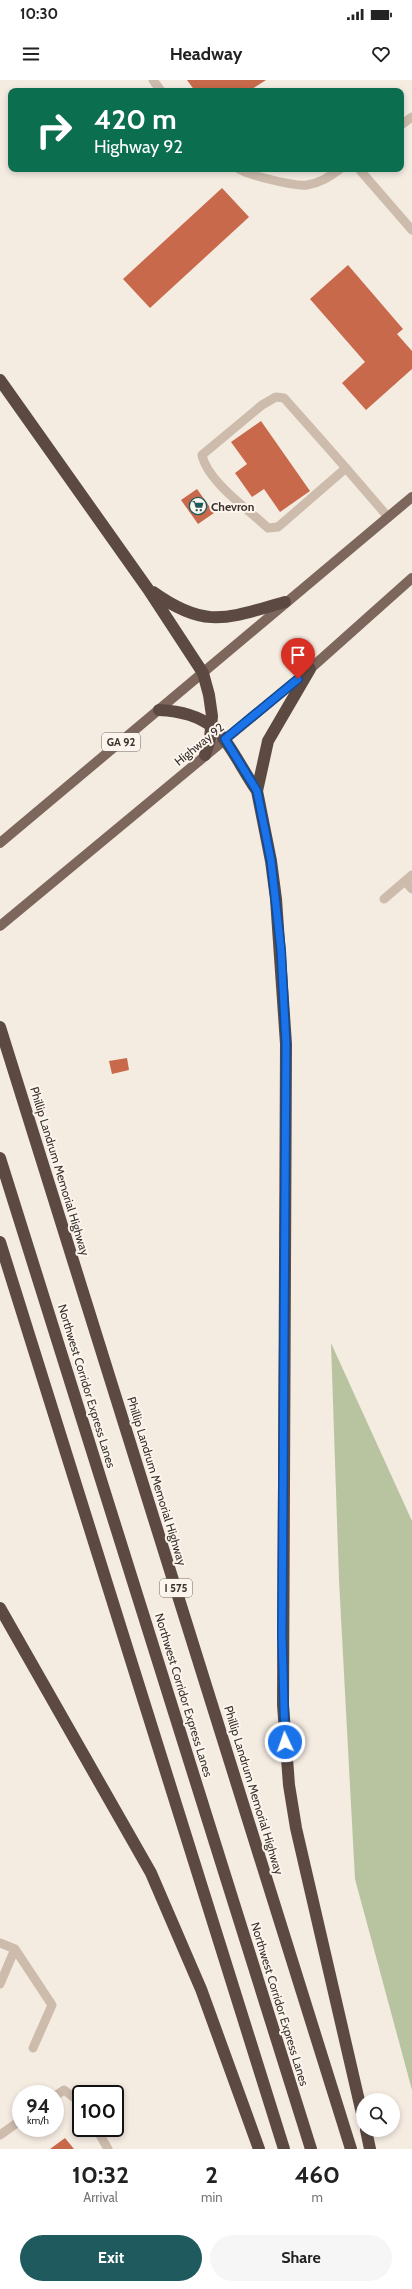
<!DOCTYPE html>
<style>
:root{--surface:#fff;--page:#f6f6f6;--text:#222;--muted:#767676;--accent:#1f5a5e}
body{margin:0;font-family:Cabin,sans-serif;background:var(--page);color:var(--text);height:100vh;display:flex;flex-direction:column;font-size:15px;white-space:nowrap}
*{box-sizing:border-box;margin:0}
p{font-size:13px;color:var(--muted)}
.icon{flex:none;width:22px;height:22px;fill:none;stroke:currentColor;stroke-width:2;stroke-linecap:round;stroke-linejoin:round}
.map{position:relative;height:2069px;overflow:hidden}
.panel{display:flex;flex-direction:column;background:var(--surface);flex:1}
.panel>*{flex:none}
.guide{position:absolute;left:8px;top:8px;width:396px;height:84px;border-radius:8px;box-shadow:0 2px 6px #0003;background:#0b6e4f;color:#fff;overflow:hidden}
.controls{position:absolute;left:356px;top:2013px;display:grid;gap:8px}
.controls a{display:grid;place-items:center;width:44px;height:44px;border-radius:50%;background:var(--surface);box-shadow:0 2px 6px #0003;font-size:20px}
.speed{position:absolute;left:12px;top:2005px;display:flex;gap:8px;font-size:20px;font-weight:700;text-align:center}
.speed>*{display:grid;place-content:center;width:52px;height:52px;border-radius:50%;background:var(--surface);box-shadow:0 2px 6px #0003;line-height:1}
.speed small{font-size:10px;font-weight:400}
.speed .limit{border:2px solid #111;border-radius:6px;background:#fff;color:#111}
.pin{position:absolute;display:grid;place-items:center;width:34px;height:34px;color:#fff;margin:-41px -17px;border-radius:50% 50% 50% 0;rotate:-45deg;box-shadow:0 0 4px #0007}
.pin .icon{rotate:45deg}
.me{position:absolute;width:44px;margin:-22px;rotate:357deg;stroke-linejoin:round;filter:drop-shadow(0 0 3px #0008)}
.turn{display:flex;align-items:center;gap:14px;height:84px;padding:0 20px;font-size:18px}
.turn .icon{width:52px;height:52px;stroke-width:2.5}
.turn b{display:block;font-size:28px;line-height:34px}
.eta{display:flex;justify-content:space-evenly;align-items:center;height:68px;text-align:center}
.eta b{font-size:24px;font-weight:700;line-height:28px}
.action{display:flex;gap:8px;margin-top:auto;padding:8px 20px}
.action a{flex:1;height:46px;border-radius:24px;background:var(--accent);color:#fff;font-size:16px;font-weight:700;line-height:46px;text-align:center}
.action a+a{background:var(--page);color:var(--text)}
.status{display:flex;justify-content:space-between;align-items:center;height:28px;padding:0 20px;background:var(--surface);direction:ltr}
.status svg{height:11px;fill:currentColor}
header{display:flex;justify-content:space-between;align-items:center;height:52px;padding:0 20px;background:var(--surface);font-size:18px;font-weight:700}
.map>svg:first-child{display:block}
.green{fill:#b8c4a0}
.building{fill:#c8694b}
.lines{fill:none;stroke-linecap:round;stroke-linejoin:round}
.service{stroke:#cdbbac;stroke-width:9}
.primary{stroke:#7d675c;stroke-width:10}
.motorway{stroke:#5c4a42;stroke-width:12}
.route-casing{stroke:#114b97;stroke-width:10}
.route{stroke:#1a73e8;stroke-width:7}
.labels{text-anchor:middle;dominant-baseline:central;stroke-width:4;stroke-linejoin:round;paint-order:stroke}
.shield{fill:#fbf5ee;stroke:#756b66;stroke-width:1}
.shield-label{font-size:11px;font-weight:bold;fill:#3b302b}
.poi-label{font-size:12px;font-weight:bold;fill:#3b302b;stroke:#fbf5ee;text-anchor:start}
.street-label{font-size:12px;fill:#3b302b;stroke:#fbf5ee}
</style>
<div class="status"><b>10:30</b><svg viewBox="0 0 49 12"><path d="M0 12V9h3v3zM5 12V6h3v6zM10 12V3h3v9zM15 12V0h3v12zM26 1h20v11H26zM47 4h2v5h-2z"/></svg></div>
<header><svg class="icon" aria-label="menu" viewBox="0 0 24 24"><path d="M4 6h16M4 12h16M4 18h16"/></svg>Headway<svg class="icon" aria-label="heart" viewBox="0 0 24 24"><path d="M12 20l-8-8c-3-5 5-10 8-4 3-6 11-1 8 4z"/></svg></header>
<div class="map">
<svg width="412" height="2069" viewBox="0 0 412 2069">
<rect width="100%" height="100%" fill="#f4ebe1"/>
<!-- green -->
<path class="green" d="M331,1263L412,1441V2010L355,1799L339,1500Z"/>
<!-- building -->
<path class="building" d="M187,0H266L249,11H195Z
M222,108L249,137L150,228L123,199Z
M348,185L403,249L397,254L412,271V289L366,330L342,303L365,282L310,219Z
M261,341L310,411L280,432L264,409L252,417L235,393L247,384L231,362Z
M197,409L214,433L198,444L181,420Z
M127,978L129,990L112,994L109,981Z
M65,2058L74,2069H50Z"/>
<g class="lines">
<!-- service -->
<path class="service" d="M153,0L161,11
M401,45L412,37
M239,89C248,95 296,107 307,105C320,103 329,97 340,89
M359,89L412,150
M346,388L278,447L268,448C249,430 207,401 202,375L262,325L276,317L284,318C319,357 354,397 388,437
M405,801L412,809
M384,819L412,795
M0,1863L15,1869L0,1904
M15,1869L52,1925L33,1968
M55,2016L64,2010L81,2023
M96,2048L108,2069
M0,2055L21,2040"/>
<!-- primary -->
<path class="primary" d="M0,763L412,417
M0,846L310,589L412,498"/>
<!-- motorway -->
<path class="motorway" d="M0,300L148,509L203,593L209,615L212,636L210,659L205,675
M153,512C206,550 227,538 285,522
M310,589L268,661L257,711L271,781L276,819L286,964L283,1625L289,1705L296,1748L363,2038
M159,630C222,633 226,665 257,711
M0,947L351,2069
M0,1078L311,2069
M0,1162L284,2069
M0,1528L151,1793L201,1909L259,2069
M366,2050L370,2069"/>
</g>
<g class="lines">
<defs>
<path id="route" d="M285,1662L282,1556L286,964L281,870L271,781L257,711L225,659L298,599"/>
</defs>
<!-- route casing -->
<use href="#route" class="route-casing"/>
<!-- route -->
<use href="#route" class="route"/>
</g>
<!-- icons -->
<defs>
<symbol id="supermarket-ring" viewBox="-11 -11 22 22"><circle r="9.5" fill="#fbf5ee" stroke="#1f5a5e" stroke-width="1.5"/><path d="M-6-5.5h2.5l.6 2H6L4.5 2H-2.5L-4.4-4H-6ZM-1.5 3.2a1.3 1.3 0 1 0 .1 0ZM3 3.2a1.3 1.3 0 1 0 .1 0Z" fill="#1f5a5e"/></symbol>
</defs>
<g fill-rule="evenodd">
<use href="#supermarket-ring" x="188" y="416" width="20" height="20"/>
</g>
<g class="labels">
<!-- shield labels -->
<g class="shield">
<rect x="102" y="653" width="38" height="18" rx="3"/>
<rect x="160" y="1499" width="32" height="18" rx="3"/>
</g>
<g class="shield-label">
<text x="121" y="662">GA 92</text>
<text x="176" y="1508">I 575</text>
</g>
<!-- poi labels -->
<g class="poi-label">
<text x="211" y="426">Chevron</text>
</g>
<!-- street labels -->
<g class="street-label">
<text transform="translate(199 664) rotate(-39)">Highway 92</text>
<text transform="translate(60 1091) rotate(73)">Phillip Landrum Memorial Highway</text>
<text transform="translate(87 1306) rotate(73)">Northwest Corridor Express Lanes</text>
<text transform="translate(157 1401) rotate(73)">Phillip Landrum Memorial Highway</text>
<text transform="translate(184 1615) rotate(73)">Northwest Corridor Express Lanes</text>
<text transform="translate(254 1710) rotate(73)">Phillip Landrum Memorial Highway</text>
<text transform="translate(280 1924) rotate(73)">Northwest Corridor Express Lanes</text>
</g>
</g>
</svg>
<div class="controls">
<a><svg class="icon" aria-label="search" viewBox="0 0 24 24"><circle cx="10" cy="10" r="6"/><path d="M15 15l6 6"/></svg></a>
</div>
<div class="speed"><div>94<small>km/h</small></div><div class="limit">100</div></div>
<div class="pin" style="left:298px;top:599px;background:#d93025"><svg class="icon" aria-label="arrive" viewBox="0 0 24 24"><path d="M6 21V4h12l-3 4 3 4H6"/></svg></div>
<svg class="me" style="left:285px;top:1662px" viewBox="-20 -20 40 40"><circle r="17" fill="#1a73e8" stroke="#fff" stroke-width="3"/><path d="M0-11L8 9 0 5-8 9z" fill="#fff"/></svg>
<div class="guide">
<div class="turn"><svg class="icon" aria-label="right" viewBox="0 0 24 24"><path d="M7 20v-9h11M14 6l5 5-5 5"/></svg><div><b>420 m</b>Highway 92</div></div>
</div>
</div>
<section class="panel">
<div class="eta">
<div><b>10:32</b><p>Arrival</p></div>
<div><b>2</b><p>min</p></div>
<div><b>460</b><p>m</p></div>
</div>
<div class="action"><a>Exit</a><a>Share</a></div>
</section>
